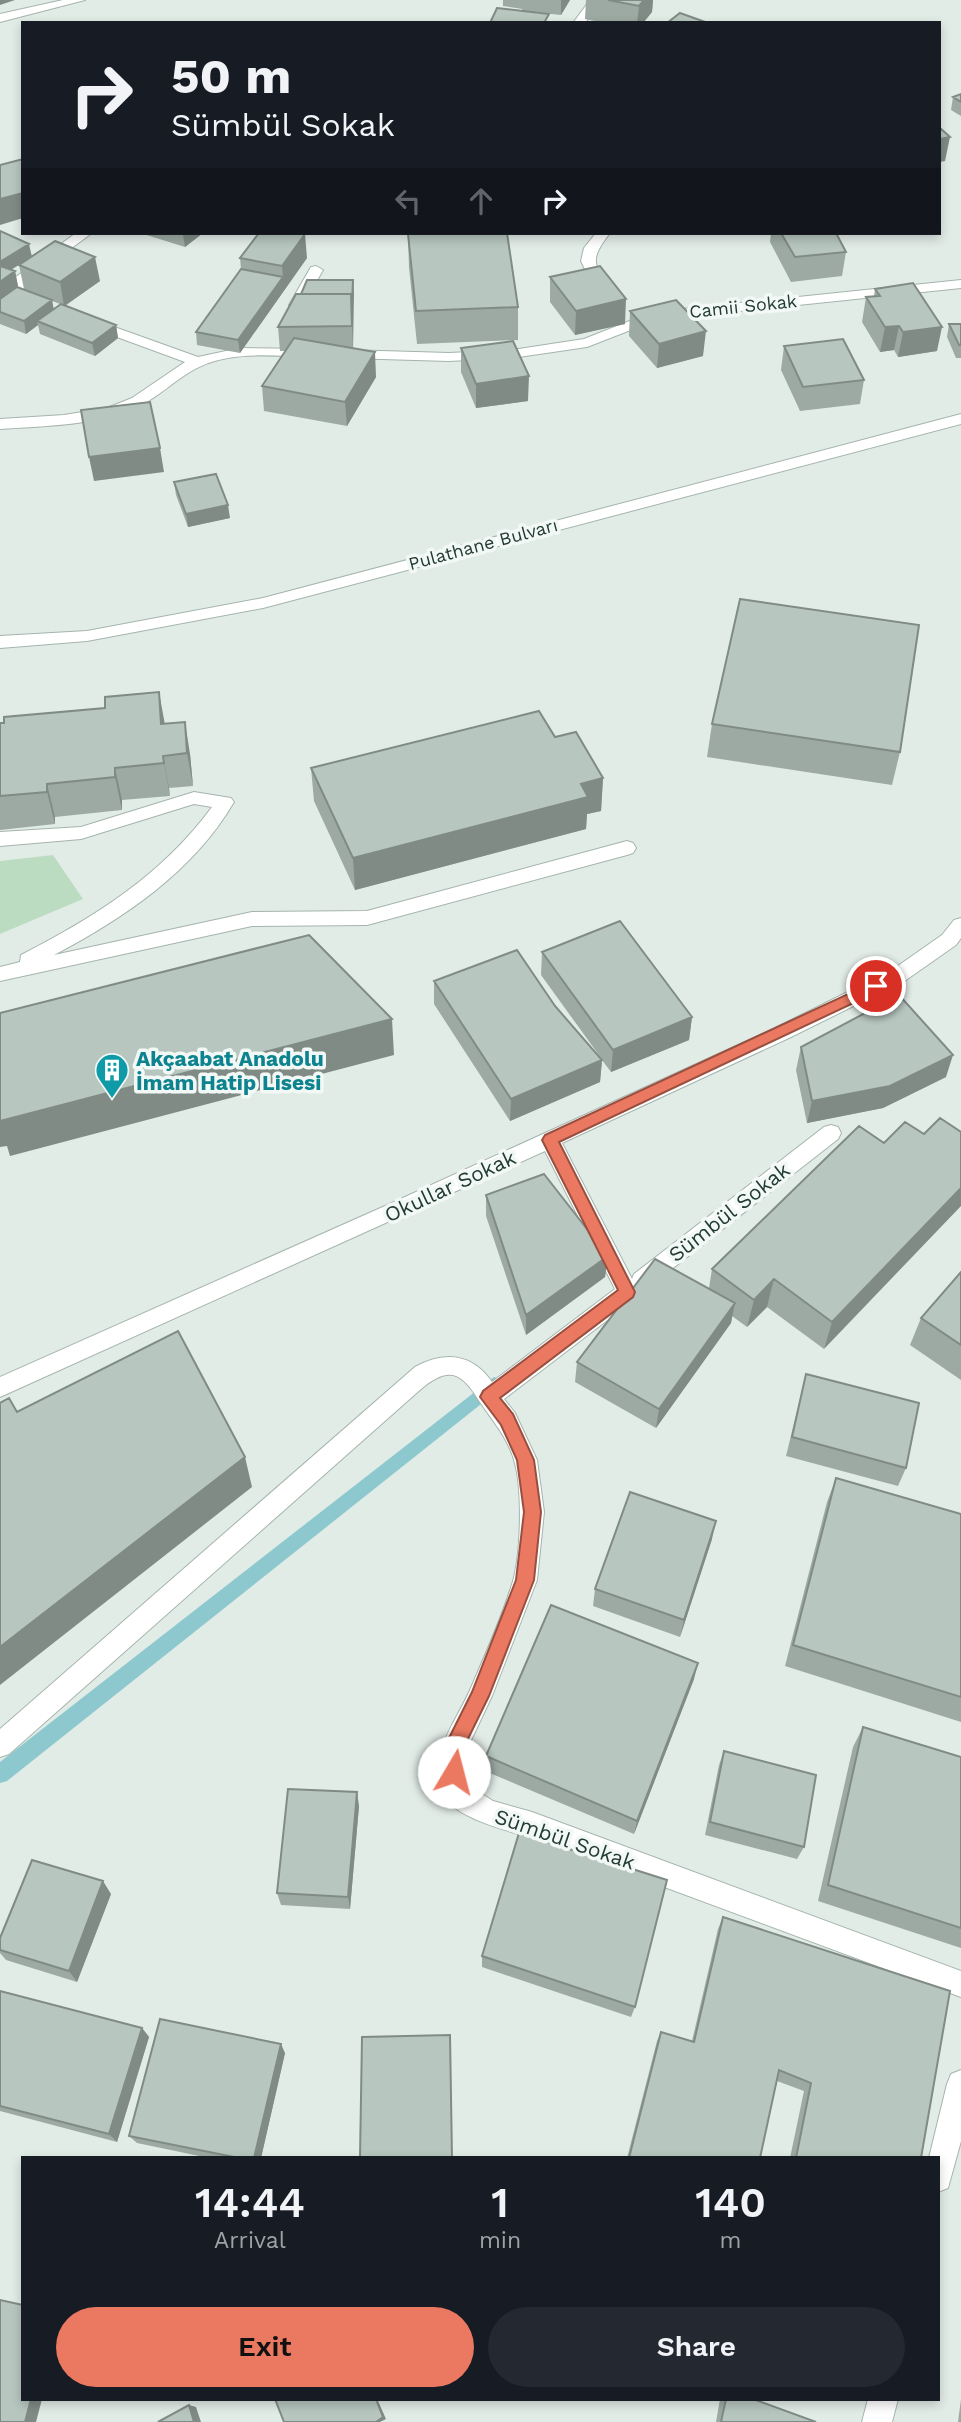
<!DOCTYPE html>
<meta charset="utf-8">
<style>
:root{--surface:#171b24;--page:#242831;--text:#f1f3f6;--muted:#9ea1a6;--accent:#eb7961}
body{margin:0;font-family:"Work Sans",sans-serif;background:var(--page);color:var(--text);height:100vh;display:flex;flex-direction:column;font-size:26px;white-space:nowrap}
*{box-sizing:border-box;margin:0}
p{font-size:23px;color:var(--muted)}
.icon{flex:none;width:38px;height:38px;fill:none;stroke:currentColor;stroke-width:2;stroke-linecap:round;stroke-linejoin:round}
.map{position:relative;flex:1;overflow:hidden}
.sheet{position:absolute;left:21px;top:2156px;width:919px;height:245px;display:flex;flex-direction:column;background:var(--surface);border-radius:0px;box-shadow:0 4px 10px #0003}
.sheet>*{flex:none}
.top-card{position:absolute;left:21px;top:21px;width:920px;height:214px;border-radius:0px;box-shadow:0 4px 10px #0003;background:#171b24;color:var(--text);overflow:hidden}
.pin{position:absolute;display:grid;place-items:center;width:60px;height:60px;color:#fff;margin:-30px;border:4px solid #fff;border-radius:50%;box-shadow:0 2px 7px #0007}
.me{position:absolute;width:77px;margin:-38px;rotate:8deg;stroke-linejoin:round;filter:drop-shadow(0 0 5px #0008)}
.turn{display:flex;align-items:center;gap:24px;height:147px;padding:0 35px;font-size:32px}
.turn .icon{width:91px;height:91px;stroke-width:2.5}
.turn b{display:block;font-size:49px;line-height:60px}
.lanes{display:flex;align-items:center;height:66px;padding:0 35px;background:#0003;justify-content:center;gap:35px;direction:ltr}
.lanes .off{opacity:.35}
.eta{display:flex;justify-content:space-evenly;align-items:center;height:119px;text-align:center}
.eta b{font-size:42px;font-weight:600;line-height:49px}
.cta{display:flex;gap:14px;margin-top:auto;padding:14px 35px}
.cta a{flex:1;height:80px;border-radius:42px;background:var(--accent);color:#111;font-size:28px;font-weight:600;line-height:80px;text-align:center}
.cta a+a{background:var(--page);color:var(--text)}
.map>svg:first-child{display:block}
.green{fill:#bcdcc2}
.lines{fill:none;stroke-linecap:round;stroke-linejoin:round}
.stream{fill:#8dc8ce;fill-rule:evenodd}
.minor-casing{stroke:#a5b4ad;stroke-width:2}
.minor{fill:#fff;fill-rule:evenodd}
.wall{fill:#9daaa4;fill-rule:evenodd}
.shaded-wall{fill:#808b86}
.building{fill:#b7c6bf;stroke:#808b86;stroke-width:2}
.route{fill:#eb7961;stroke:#994f3f;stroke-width:2}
.labels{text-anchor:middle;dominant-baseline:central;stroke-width:7;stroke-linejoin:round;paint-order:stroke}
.far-street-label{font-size:18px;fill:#233c33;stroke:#f2f8f5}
.culture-label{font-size:21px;font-weight:bold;fill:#0d838f;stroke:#f2f8f5;text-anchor:start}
.street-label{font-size:21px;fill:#233c33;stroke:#f2f8f5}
</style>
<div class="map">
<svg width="961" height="2422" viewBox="0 0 961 2422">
<rect width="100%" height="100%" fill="#e2ece7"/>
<!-- green -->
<path class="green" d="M53,855L83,899L0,934V861Z"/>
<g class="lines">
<!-- stream -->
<path class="stream" d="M494,1377L500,1379L502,1384L500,1389L7,1781L0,1783V1762Z"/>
<defs>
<path id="minor" d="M63,0H85L0,22V14Z
M590,0H602L585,23H573Z
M76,233H92L24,283L39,299L52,306L45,310L29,305L9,282Z
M596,233H610C590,259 592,264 611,289L604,293L592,284L581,261L584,248Z
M316,266L323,270L303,305L296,309L291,308L289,305L311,267Z
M961,280V288L682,317L641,326L587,347L512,358L449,361L347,358L340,354L347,350L449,353L512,350L584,339L632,320L682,309Z
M92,319L198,357L240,348L311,349L318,353L311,357C274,356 229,350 195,369C173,381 156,400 132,409C90,426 44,426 0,429V419L64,415L107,408L132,398L185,362L87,326L85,323Z
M961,414V424L263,608L87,641L0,648V636L87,631L263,598Z
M194,792L231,798L234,802C193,872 124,918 54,955L252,912L367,911L627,841L633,843L636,848L633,853L627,855L367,925L252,926L0,981V967L20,962L21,955C95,917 162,875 212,807L194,804L81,839L0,846V832L81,827Z
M961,918V938L956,945L906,980L789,1038L562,1143L632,1279L634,1274L824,1127L831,1125L838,1127L841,1133L838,1139L650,1286L642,1289L635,1287L638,1292L635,1299L504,1399L515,1413L537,1460L544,1512L537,1580L492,1696L465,1753L468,1785L493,1801L532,1812L961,1971V1997L532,1838C510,1831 452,1818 444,1794C430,1749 453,1728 470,1690C484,1658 503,1615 513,1581C521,1552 523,1489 514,1460C507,1435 489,1417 476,1396C459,1369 445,1369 421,1389L9,1754L0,1757V1729L415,1367C444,1351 472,1353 492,1382L615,1289L545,1151L0,1397V1377L394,1202L775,1028L892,970L942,935L954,920Z
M961,2070V2141L948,2188L938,2192V2158H929L947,2084L951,2074Z
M868,2399H898L892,2422H862Z"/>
</defs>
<!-- minor casing -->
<use href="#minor" class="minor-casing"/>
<!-- minor -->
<use href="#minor" class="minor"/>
</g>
<!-- wall -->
<path class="wall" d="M503,0H570L561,15L522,11V9L503,6Z
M586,0H653L652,12L643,23H604L585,19Z
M961,94V116L951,110L953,97Z
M0,231L32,256L100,281L65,306L116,325L118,338L95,356L40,334L38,325L26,334L0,324ZM19,265L24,289L18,287L15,271L11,270ZM52,301L60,304L54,309Z
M140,233H203L185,247Z
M771,233H836L846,252L842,276L791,282L770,242Z
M408,234L518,307V340L417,344L409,268Z
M240,258H307L240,353L197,345L196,332L241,269Z
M550,277L625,324L575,335L550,302Z
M353,280V348L376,377L347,426L264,411L262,386L285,351H280L278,327L301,294Z
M875,289L937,351L898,357L894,350L880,352L862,322L866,297L874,296Z
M630,311L703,356L657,368L629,336Z
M949,324H961V358H956L947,337Z
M784,346L864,380L860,404L800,411L781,370Z
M461,348L528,401L476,408L461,372Z
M174,482L230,518L188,527L176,495Z
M0,723H165L190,754L193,786L169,788L170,796L122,800V810L55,817V824L0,830Z
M712,724L900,752L892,785L707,757Z
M555,737L603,778L601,811L587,814L586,829L355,890L314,801L311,768Z
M542,952L692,1017L689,1040L611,1072L602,1060L600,1082L510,1121L434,1004V981L555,1006L601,1058L541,975Z
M801,1047L946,1077L883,1108L807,1123L796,1070Z
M905,1122L824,1349L767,1307L747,1327L732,1316L731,1323L656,1428L575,1382L577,1362L709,1288L712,1269L884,1143Z
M486,1195L608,1256L605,1277L526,1335L486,1216Z
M961,1272V1380L910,1345L921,1318Z
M806,1374L906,1468L898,1486L786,1456Z
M836,1478L961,1514V1722L785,1666L827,1502Z
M712,1539L680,1637L593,1606L595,1589Z
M694,1679L634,1834L485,1771L486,1756Z
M863,1727L961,1757V1948L818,1901L853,1747Z
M724,1751L804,1847L797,1859L705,1835L719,1765Z
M359,1806L350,1909L281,1905L277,1893Z
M111,1894L77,1982L6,1960L0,1953V1938Z
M723,1917L921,2158H790L804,2091L777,2081L760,2158H627L657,2041L661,2032L692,2041L718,1929Z
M482,1956L635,2007L631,2017L482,1967Z
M0,1991L142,2028L149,2037L117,2142L0,2111Z
M285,2053L261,2158H209L137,2143L129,2136Z
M720,2399H753L816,2422H716Z
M961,2399V2422H958Z"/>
<!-- shaded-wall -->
<path class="shaded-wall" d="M0,0H15L0,5Z
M561,0H570L561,15Z
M644,0H653L652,12L643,23H637L639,6Z
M950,137L945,161L940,162V139Z
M23,193V218L0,225V199Z
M185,233H203L185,247L183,235Z
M305,234L307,258L240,353L238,340L283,277L282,266Z
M29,244L32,257L0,276V262Z
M95,257L100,281L64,306L60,282Z
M15,271L20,296L0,310V282Z
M353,280L354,293L353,351L351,294Z
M626,299L625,324L575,335L576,311Z
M52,300L54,313L37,321L38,325L26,334L24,321Z
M116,325L118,338L95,356L92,343Z
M899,326L894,350L880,352L885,327Z
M942,327L937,351L898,357L903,332Z
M706,331L703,356L657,368L659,344Z
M375,352L376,377L347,426L345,402Z
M529,376L528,401L476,408V384Z
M160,448L164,472L94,481L89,457Z
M228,505L230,518L188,527L186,514Z
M159,692L165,725L167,756L161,724Z
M185,722L190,754L193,786L187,753Z
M163,756L169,788L170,796L164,763Z
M115,768L122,800V810L115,777Z
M603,778L601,811L587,814L586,829L355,890L353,858L581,784Z
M47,784L55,817V824L47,792Z
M692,1017L689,1040L611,1072L613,1050Z
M392,1019L394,1055L10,1156L7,1146L0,1147V1121Z
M953,1055L946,1077L883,1108L807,1123L812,1101Z
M602,1060L600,1082L510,1121L511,1099Z
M961,1188V1206L824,1349L832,1322Z
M608,1256L605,1277L526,1335V1315Z
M774,1279L767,1307L747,1327L754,1300Z
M735,1303L731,1323L656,1428L659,1409Z
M245,1457L252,1487L0,1685V1647Z
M716,1521L712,1539L680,1637L684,1620Z
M698,1663L694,1679L634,1834L637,1821Z
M357,1792L359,1806L350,1909L348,1897Z
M103,1881L111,1894L77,1982L69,1971Z
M142,2028L149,2037L117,2142L109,2134Z
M281,2044L285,2053L261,2158H254Z
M31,2399H42L36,2422H25Z
M376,2399H377L386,2419L380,2422H376Z
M189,2405L196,2407L201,2422H194Z"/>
<!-- building -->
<path class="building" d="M608,0H644L639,6Z
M497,8L549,14L544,23H490Z
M680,13L708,23H667Z
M961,94V102L953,97Z
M940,128L950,137L940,139Z
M23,159V193L0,199V165Z
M0,231L29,244L0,262Z
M259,233H297L305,234L282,266L240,258Z
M448,233H507L518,307L416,311L408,234Z
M781,233H836L846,252L795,257Z
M55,241L95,257L60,282L19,265Z
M0,266L15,271L0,282Z
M600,266L626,299L576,311L550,277Z
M241,269L283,277L238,340L196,332Z
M307,280H353L352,305L351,294H301Z
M913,283L942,327L903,332L899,326L885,327L866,297L880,296L875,289Z
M17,287L52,300L24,321L0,312V299Z
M296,294H351L352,326L278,327Z
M676,300L706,331L659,344L630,311Z
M61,304L116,325L92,343L37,321Z
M949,324H961V345H959Z
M294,338L375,352L345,402L262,386Z
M843,339L864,380L803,387L784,346Z
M513,341L529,376L476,384L461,348Z
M150,402L160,448L89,457L81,410Z
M216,474L228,505L186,514L174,482Z
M740,599L919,625L900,752L712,724Z
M159,692L161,724L185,722L187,753L163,756L164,763L115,768V777L47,784V792L0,796V723H4V717L105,708V697Z
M539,711L555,737L576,732L603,778L581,784L588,797L353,858L311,768Z
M620,921L692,1017L613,1050L542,952Z
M309,935L392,1019L0,1121V1013Z
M517,950L555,1006L602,1060L511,1099L434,981Z
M899,995L953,1055L890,1086L812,1101L801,1047Z
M940,1118L961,1132V1188L832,1322L774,1279L754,1300L712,1269L859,1126L884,1143L905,1122L924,1134Z
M544,1174L608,1256L526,1315L486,1195Z
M655,1259L735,1303L659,1409L577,1362Z
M961,1272V1345L921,1318Z
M178,1331L245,1457L0,1647V1403L9,1398L17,1412Z
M806,1374L919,1403L906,1468L792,1437Z
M836,1478L961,1514V1697L793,1645Z
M630,1492L716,1521L684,1620L595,1589Z
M551,1605L698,1663L637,1821L486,1756Z
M863,1727L961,1757V1928L828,1885Z
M724,1751L816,1775L804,1847L710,1822Z
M288,1789L357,1792L348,1897L277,1893Z
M519,1833L667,1880L635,2007L482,1956Z
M32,1860L103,1881L69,1971L0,1950V1938Z
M723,1917L950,1991L921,2158H796L811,2083L779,2070L760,2158H629L661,2032L694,2042Z
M0,1991L142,2028L109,2134L0,2106Z
M160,2019L281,2044L254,2158H239L129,2136Z
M450,2035L452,2158H360L362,2037Z
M0,2300L23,2305V2399H31L25,2422H0Z
M275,2399H376L383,2417L376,2422H284Z
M726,2399H753L816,2422H721Z
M189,2405L194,2422H158Z"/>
<!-- route -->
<path class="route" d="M876,981L881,983L883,986L881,990L559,1142L635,1292L633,1297L500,1398L513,1414L534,1460L541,1512L534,1580L489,1696L461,1753L463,1772L460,1779L454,1781L447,1779L442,1752L472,1692L516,1580L524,1512L517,1460L501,1425L480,1397L483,1391L618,1290L542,1140L545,1135Z"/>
<!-- icons -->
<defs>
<symbol id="building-pin" viewBox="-11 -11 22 30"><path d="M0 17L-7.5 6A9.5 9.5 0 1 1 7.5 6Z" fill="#0f9aa8" stroke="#f2f8f5"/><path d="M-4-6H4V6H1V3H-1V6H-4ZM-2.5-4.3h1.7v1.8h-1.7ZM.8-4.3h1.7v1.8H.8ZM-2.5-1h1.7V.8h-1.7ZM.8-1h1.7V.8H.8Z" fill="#fff"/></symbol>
</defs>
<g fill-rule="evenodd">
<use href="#building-pin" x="93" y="1051" width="38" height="52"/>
</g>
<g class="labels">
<!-- far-street labels -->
<g class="far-street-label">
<text transform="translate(743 306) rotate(-6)">Camii Sokak</text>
<text transform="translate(483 544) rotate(-15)">Pulathane Bulvarı</text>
</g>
<!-- culture labels -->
<g class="culture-label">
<text x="136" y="1058">Akçaabat Anadolu<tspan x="136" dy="24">İmam Hatip Lisesi</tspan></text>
</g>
<!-- street labels -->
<g class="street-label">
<text transform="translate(450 1186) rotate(-25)">Okullar Sokak</text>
<text transform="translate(729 1212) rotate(-38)">Sümbül Sokak</text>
<text transform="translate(565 1839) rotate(19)">Sümbül Sokak</text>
</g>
</g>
</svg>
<div class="pin" style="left:876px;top:986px;background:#d93025"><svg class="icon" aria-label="arrive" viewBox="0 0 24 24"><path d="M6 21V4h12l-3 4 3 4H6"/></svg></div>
<svg class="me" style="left:454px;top:1772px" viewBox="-20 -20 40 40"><circle r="19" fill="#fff"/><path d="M0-13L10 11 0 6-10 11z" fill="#eb7961"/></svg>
<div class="top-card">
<div class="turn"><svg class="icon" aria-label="right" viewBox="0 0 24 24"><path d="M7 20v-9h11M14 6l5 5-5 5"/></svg><div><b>50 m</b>Sümbül Sokak</div></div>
<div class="lanes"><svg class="icon off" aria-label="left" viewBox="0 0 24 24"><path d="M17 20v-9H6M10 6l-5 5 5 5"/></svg><svg class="icon off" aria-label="ahead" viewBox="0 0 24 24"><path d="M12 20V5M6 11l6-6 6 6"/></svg><svg class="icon" aria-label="right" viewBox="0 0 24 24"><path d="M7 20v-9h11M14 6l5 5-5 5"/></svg></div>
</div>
<section class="sheet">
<div class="eta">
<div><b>14:44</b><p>Arrival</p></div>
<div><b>1</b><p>min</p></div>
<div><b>140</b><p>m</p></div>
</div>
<div class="cta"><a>Exit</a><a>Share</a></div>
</section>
</div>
